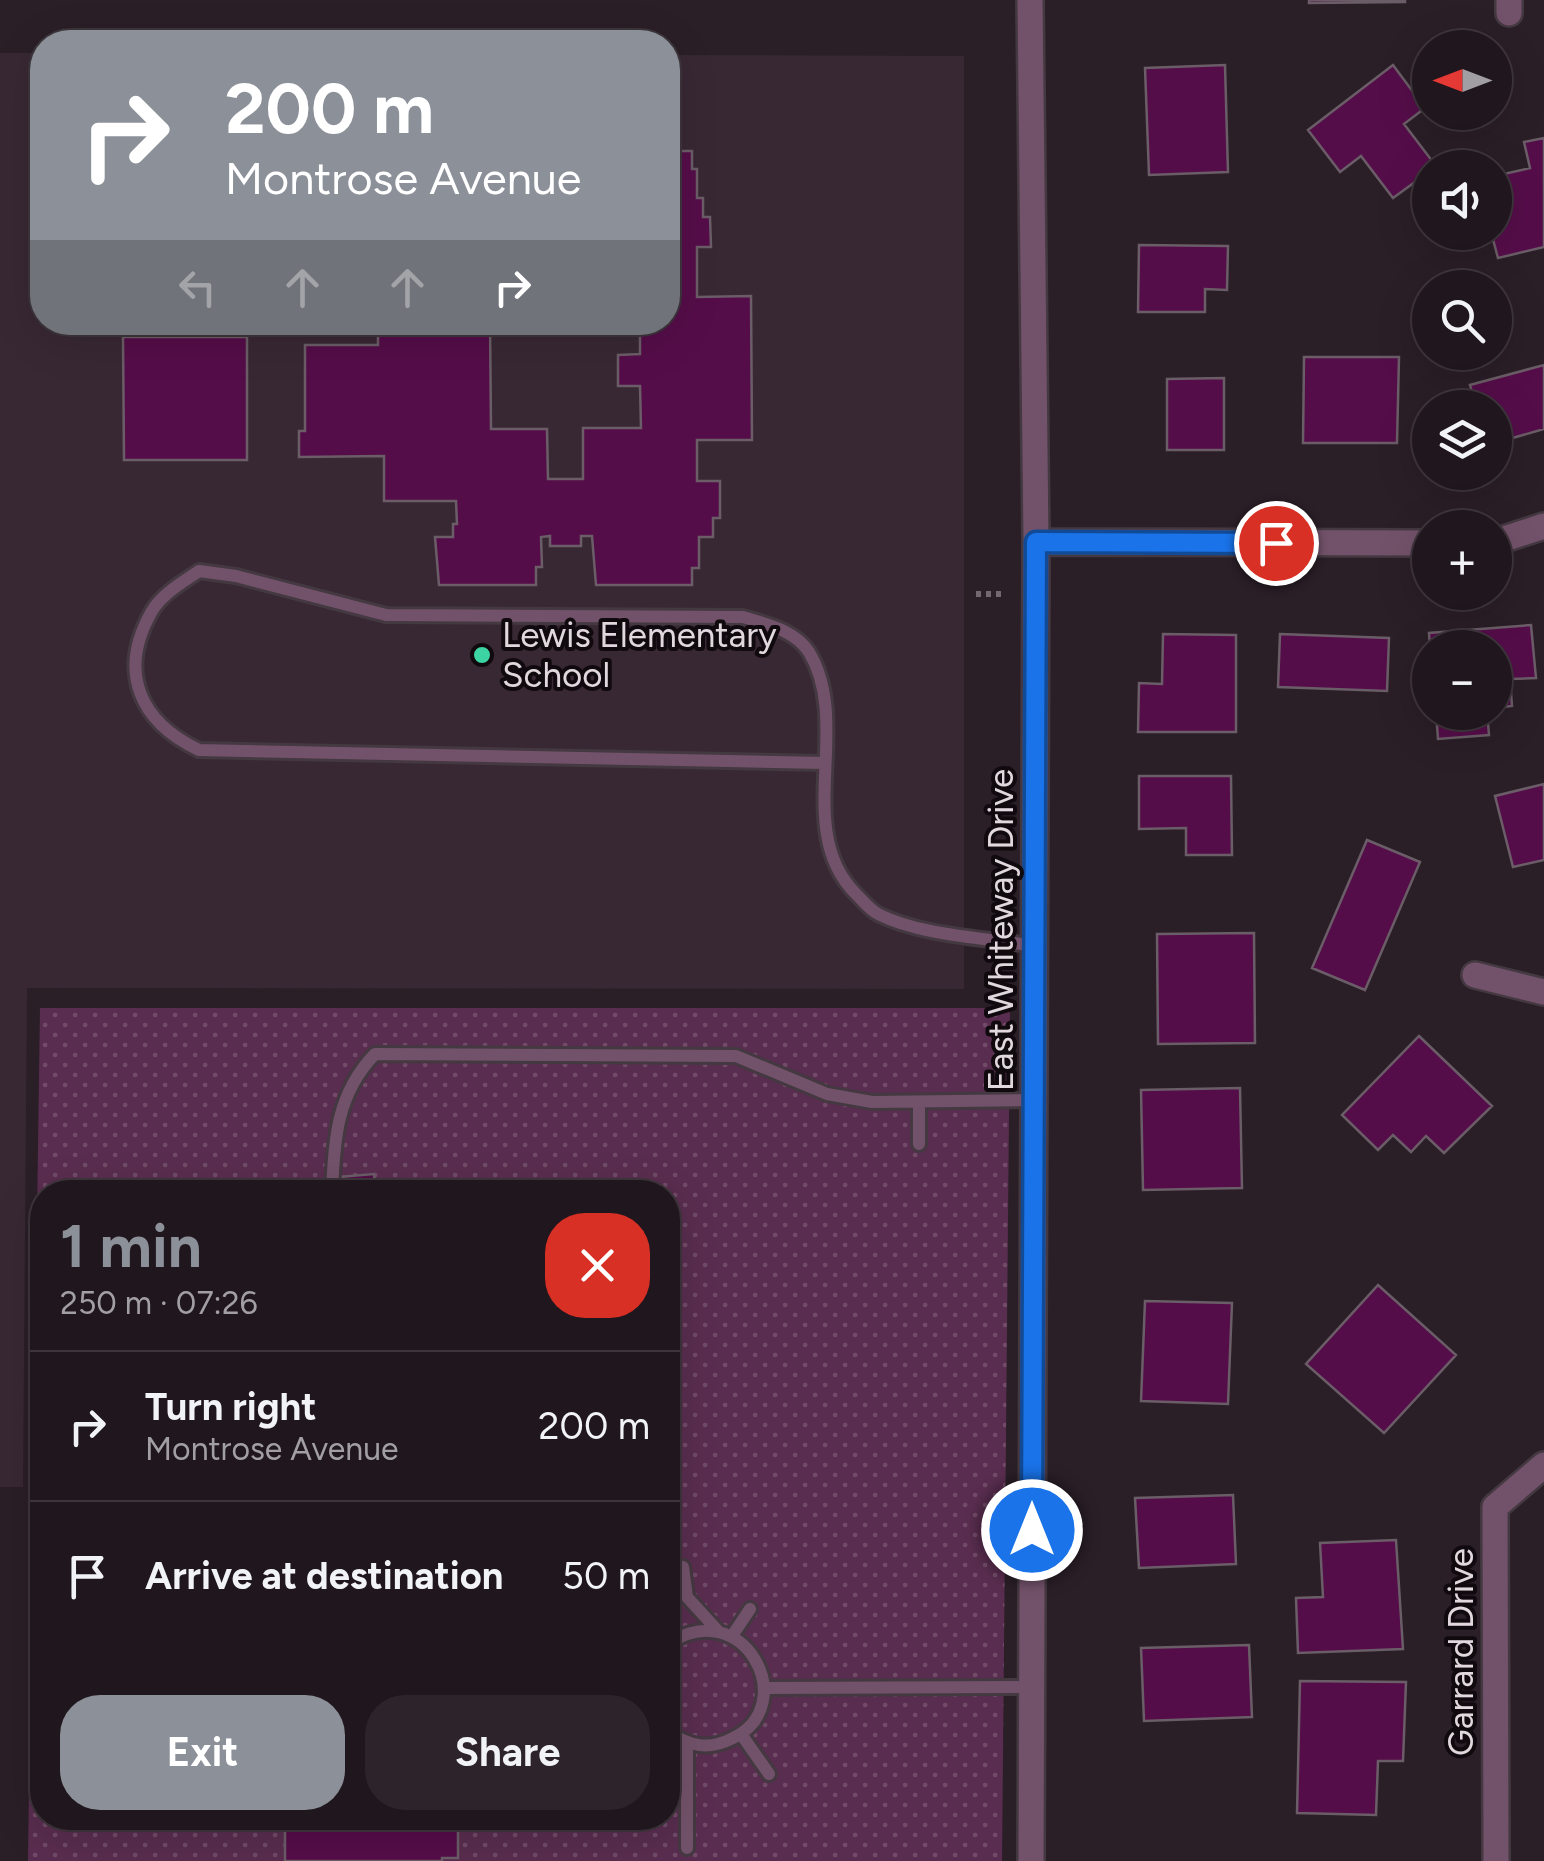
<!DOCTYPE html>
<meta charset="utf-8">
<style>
:root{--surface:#20161d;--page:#2d232a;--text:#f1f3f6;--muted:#a29fa4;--line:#3d353b;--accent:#8c9099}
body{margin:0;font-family:Figtree,sans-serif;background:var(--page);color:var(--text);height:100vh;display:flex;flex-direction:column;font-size:38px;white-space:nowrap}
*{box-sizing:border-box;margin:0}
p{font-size:32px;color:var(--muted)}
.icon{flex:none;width:55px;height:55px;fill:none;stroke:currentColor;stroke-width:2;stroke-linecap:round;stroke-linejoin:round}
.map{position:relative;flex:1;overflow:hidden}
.drawer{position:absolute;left:30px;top:1180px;width:650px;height:650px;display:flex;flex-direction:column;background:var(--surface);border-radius:40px;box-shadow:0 10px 40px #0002,0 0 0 2px var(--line)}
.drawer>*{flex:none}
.top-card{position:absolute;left:30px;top:30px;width:650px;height:305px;border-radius:40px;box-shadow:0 10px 40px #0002,0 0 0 2px var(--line);background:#8c9099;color:#fff;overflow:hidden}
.needle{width:65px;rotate:270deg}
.tools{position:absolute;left:1412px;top:30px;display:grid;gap:20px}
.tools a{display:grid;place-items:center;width:100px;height:100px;border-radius:50%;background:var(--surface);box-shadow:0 10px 40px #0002,0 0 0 2px var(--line);font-size:50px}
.pin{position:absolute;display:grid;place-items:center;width:85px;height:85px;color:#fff;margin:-42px;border:5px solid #fff;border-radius:50%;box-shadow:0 2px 10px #0007}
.me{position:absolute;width:110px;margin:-55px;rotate:0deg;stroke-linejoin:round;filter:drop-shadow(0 0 8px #0008)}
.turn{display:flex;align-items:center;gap:35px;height:210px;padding:0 30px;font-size:45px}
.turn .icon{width:130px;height:130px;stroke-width:2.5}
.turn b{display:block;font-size:70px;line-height:85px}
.lanes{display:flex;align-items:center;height:95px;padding:0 30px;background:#0003;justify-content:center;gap:50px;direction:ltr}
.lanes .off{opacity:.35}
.round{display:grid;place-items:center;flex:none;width:105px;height:105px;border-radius:40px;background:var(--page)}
.summary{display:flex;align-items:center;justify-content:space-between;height:170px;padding:0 30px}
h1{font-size:60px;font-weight:700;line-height:75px;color:var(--accent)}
.button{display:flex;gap:20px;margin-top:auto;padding:20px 30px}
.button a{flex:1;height:115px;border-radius:40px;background:var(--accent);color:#fff;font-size:40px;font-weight:700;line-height:115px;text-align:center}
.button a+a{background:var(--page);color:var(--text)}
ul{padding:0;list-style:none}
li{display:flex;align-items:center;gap:30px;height:150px;padding:0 30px;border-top:2px solid var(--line)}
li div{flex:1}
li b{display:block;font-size:38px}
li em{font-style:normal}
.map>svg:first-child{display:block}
.built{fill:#382834}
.park{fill:url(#park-dots);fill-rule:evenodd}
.building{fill:#550d49;stroke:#6b5d67;stroke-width:2.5}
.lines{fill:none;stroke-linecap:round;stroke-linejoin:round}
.lane-casing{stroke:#443841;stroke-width:18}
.street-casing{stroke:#443841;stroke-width:30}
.path{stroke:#736870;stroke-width:6;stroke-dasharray:5 5;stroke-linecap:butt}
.lane{stroke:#72526a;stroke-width:12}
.street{stroke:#72526a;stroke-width:25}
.route-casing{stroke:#114b97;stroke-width:25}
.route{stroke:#1a73e8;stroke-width:18}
.poi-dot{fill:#3dd4a3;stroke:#100a0e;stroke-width:4}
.labels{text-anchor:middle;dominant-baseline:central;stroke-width:8;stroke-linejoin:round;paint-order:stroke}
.poi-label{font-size:35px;fill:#e1d8de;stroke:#100a0e;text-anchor:start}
.street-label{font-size:35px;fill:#e1d8de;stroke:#100a0e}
</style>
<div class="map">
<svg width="1544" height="1861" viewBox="0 0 1544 1861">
<defs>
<pattern id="park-dots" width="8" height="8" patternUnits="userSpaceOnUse" patternTransform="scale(2.5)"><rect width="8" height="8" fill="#592d4f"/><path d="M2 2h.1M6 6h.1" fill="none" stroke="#714b68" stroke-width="1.8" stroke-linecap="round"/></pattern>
</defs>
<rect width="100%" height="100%" fill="#2a1e27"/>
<!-- built -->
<path class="built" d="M0,53H42V322H668V55L964,56V989L27,988L23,1487H0Z"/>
<!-- park -->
<path class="park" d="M40,1008H1010L1002,1861H28ZM42,1192H668V1818H42Z"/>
<!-- building -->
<path class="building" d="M1309,0H1405V2L1309,3Z
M1225,65L1228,172L1149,175L1145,68Z
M1393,65L1425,108L1404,124L1436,166L1430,168V171L1393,198L1361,156L1340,172L1308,130Z
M1544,138V247L1498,258L1491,232H1495V176L1530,168L1524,142Z
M668,151H692V169H697V198H703V217H710L711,247H697V297L751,296L752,440H697V481H720V518H713V537H699V568H692V585H596L592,536H581V546H550V536L541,537L542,567H536V585H439L435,537H453V524H457L456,501H384V456L299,457V431H305V345H378V322H490L491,429H547L548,479H583V428H641L640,386H618V355L640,354V322H668Z
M1139,245L1228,246L1227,290L1205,289V312H1138Z
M123,337H247V460H124Z
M1304,357H1399L1397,443H1303Z
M1544,365V429L1495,443V408H1476L1470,385Z
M1224,378V450H1167V379Z
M1531,625L1536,678L1510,679L1512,706L1495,708V648H1430L1429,633Z
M1163,634L1236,635V732H1138L1139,683L1162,684Z
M1280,634L1389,638L1387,691L1278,687Z
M1436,712H1487L1489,735L1438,739Z
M1139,776H1231L1232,855H1186V828L1139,829Z
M1544,784V860L1513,867L1495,796Z
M1367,840L1420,862L1365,990L1312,968Z
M1254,933L1255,1043L1158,1044L1157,934Z
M1419,1036L1492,1106L1444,1153L1426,1136L1411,1152L1393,1135L1378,1150L1342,1115Z
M1240,1088L1242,1188L1143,1190L1141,1090Z
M374,1174L376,1192H340L339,1177Z
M1378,1285L1456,1355L1384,1433L1306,1364Z
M1145,1301L1232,1303L1228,1404L1141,1401Z
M1233,1495L1236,1564L1139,1568L1135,1498Z
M1396,1540L1403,1649L1298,1653L1296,1598L1323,1597L1320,1543Z
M1249,1645L1252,1717L1144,1721L1141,1648Z
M1300,1681L1406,1682L1403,1761H1378L1376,1815L1297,1813Z
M264,1818H458V1858H442V1861H285V1828H264Z"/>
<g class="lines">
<defs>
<path id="lane" d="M825,763L199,750C140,722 117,672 152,611C162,594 183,582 199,571L236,576L386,615L743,617C766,624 795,630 809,652C853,725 792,830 856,894C863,901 870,910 878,914C921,936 987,938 1035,946
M919,1103V1144
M332,1192C334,1139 337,1093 375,1054L736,1056L827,1094L872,1102L1034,1100
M683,1567L687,1597L718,1631
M732,1636L750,1609
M668,1644C744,1593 802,1705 733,1738C708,1751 690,1746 668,1732
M764,1688L1032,1687
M741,1734L769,1774
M687,1744V1848"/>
<path id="street" d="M1030,0L1036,542L1031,1861
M1509,0V13
M1036,542L1430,543
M1495,542L1544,526
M1475,975L1544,992
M1496,1861L1495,1507L1544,1465"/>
</defs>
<!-- lane casing -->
<use href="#lane" class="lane-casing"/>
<!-- street casing -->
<use href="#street" class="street-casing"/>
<!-- path -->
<path class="path" d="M976,594H1005"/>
<!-- lane -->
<use href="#lane" class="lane"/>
<!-- street -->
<use href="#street" class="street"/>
</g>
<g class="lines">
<defs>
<path id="route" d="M1032,1530L1036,542L1276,543"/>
</defs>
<!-- route casing -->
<use href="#route" class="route-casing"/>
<!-- route -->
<use href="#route" class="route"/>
</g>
<!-- markers -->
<circle class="poi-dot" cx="482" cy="655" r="10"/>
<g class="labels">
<!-- poi labels -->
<g class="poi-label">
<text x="502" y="635">Lewis Elementary<tspan x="502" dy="40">School</tspan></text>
</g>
<!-- street labels -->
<g class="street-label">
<text transform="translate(1001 930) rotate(-90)">East Whiteway Drive</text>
<text transform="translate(1461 1652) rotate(-90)">Garrard Drive</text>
</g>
</g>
</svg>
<div class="tools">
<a><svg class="needle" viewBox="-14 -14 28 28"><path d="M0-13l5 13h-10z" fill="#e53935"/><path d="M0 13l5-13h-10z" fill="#a29fa4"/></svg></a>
<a><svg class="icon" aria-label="sound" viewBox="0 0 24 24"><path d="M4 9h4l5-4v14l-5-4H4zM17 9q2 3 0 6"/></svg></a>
<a><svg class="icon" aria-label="search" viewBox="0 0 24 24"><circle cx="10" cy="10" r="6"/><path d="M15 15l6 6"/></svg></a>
<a><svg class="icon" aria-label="layers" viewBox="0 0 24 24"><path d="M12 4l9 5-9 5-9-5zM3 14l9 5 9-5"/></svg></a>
<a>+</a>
<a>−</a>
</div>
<div class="pin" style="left:1276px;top:543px;background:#d93025"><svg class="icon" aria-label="arrive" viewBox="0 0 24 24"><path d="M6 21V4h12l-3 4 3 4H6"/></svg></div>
<svg class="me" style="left:1032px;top:1530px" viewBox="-20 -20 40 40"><circle r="17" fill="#1a73e8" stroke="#fff" stroke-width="3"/><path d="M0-11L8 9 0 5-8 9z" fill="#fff"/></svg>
<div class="top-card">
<div class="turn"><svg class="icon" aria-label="right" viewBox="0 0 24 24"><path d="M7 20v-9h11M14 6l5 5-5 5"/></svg><div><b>200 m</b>Montrose Avenue</div></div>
<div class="lanes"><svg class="icon off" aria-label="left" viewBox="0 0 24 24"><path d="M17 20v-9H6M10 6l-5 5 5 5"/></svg><svg class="icon off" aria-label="ahead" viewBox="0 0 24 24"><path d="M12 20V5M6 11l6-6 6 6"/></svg><svg class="icon off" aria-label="ahead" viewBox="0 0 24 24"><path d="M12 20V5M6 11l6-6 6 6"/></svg><svg class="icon" aria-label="right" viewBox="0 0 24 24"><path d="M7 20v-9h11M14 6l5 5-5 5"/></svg></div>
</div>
<section class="drawer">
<div class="summary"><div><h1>1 min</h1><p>250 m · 07:26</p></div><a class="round" style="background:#d93025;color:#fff"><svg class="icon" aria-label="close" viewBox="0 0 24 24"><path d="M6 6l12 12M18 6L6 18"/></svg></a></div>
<ul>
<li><svg class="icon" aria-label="right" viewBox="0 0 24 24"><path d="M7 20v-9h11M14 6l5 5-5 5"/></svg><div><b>Turn right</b><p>Montrose Avenue</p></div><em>200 m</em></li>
<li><svg class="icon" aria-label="arrive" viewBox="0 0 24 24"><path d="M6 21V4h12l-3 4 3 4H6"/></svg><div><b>Arrive at destination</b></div><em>50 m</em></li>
</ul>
<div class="button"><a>Exit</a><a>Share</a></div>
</section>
</div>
